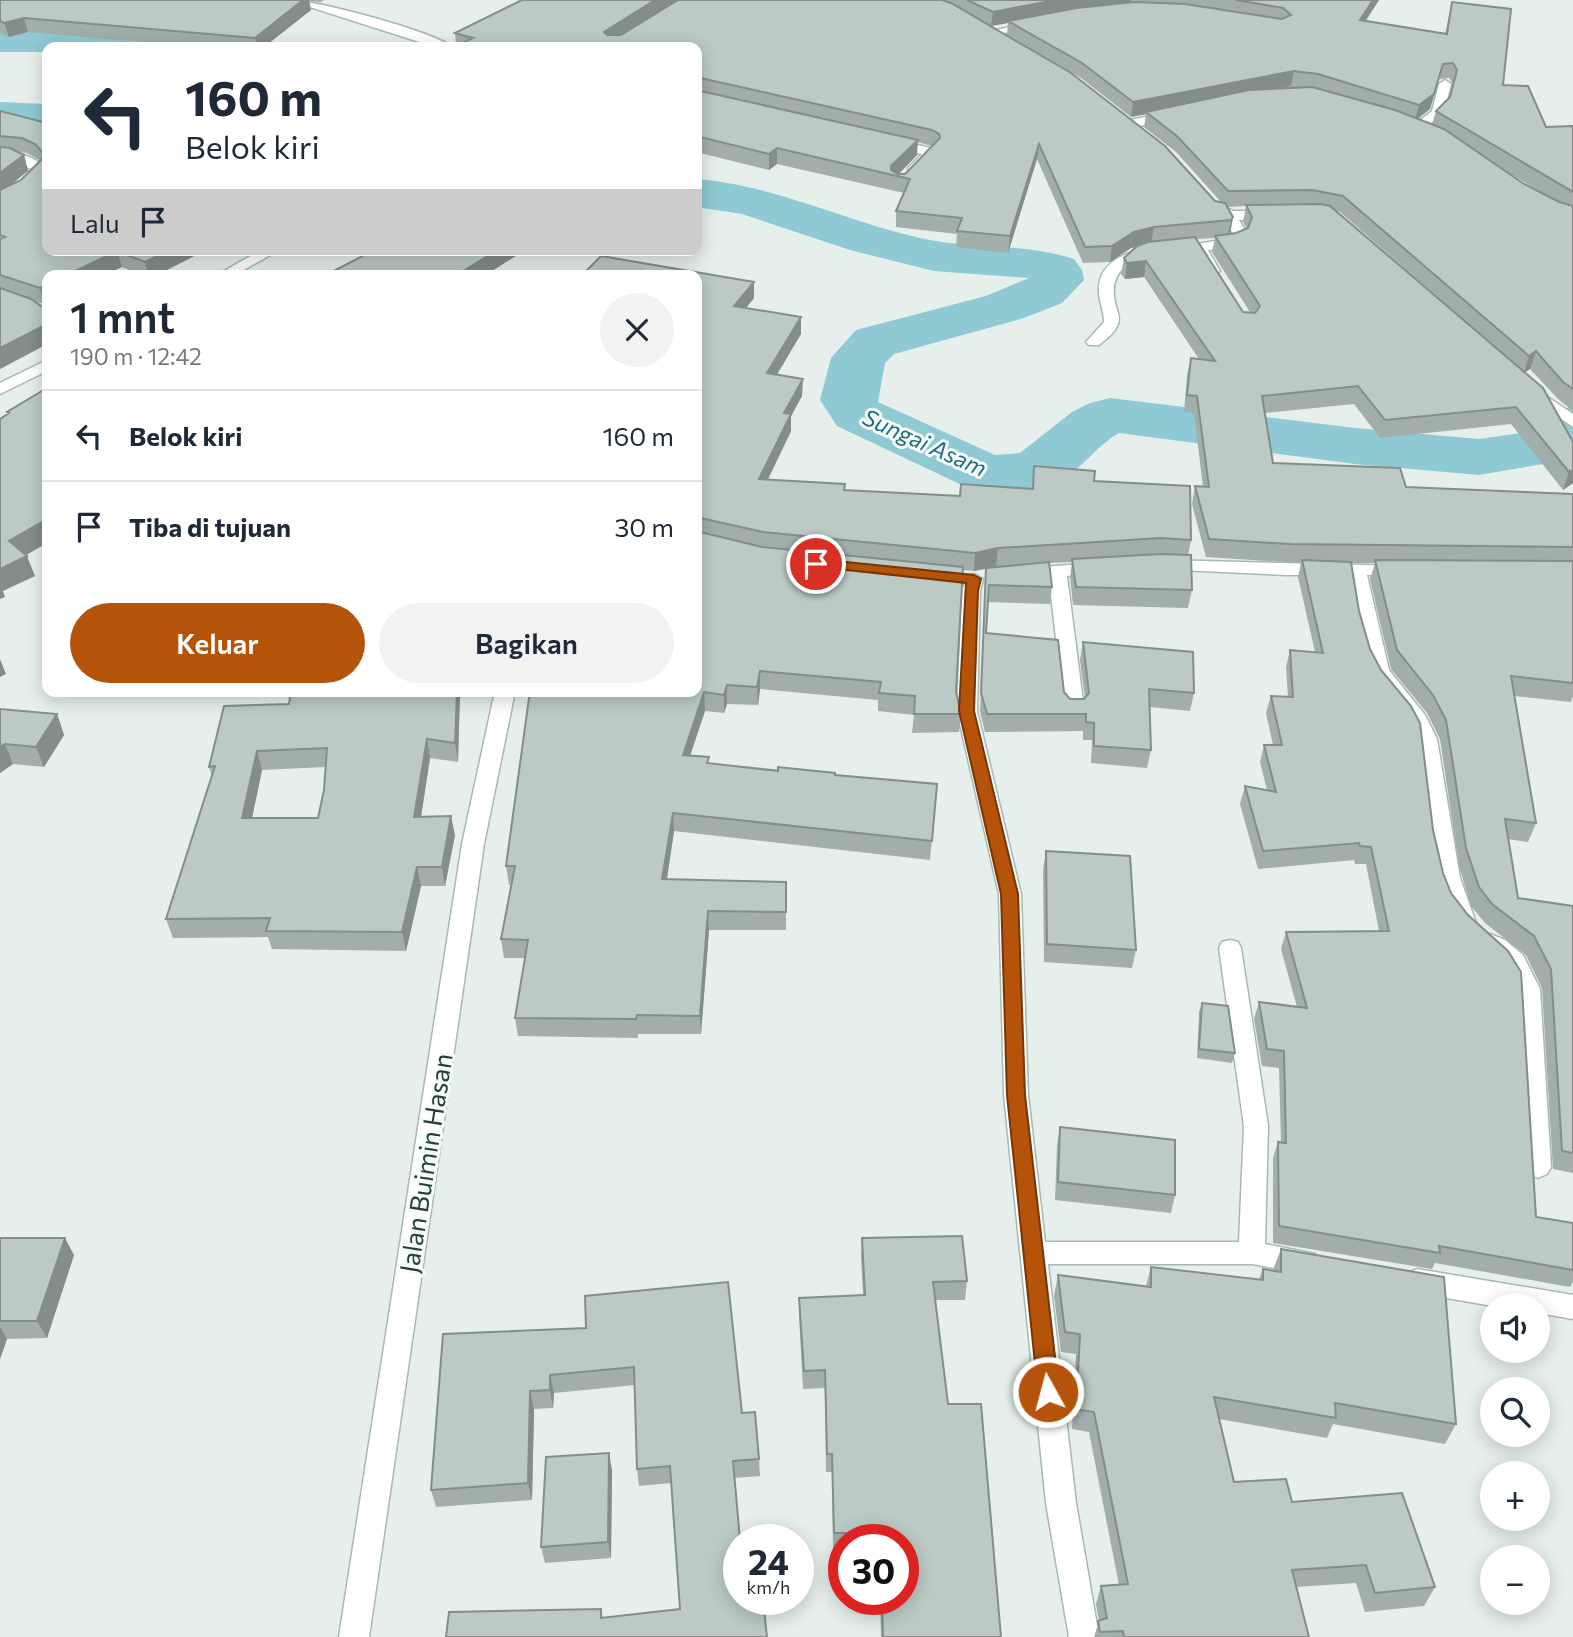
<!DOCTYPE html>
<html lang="id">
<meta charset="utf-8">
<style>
:root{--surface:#fff;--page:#f2f2f3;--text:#1f2937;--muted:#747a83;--line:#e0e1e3;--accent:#b45309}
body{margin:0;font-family:Commissioner,sans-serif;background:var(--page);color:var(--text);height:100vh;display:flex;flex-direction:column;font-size:26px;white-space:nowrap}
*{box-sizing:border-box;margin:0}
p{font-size:23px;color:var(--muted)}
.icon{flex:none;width:38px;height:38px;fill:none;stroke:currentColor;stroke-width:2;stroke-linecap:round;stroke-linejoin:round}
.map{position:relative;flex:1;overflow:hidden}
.details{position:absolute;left:42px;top:270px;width:660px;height:427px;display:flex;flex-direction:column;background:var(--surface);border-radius:14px;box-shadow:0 4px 18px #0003}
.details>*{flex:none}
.hud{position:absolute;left:42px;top:42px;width:660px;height:214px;border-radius:14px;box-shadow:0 4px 18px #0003;background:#fff;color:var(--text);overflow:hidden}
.fabs{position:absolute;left:1480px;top:1293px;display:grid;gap:14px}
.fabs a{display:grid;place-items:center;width:70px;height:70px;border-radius:50%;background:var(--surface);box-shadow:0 4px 18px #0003;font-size:35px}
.speed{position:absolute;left:723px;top:1524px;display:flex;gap:14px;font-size:35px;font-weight:700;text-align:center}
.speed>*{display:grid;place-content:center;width:91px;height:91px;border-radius:50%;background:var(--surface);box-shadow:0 4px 18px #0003;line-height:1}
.speed small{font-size:18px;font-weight:400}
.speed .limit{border:10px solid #d22;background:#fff;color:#111}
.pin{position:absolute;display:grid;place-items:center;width:60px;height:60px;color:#fff;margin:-30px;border:4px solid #fff;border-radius:50%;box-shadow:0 2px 7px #0007}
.me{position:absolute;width:77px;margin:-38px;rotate:353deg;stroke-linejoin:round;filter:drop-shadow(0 0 5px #0008)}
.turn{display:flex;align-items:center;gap:24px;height:147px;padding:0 28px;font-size:32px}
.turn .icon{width:91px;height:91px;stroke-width:2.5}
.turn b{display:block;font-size:49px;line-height:60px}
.then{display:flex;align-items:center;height:66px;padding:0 28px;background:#0003;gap:14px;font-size:26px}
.round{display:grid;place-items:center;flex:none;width:74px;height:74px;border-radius:37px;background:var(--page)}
.headline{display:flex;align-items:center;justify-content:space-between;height:119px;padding:0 28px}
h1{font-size:42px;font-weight:600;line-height:52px}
.button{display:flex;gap:14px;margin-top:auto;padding:14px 28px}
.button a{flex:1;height:80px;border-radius:42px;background:var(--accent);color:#fff;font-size:28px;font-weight:600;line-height:80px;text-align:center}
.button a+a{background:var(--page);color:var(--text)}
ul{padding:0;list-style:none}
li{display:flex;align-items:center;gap:21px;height:91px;padding:0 28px;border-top:2px solid var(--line)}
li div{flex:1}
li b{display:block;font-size:26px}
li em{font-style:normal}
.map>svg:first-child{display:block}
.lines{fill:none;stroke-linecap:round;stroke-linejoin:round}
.river{fill:#8ec9d4;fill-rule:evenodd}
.street-casing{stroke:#a8b8b2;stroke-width:3}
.secondary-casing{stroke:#a4bbb3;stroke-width:3}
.street{fill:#fff;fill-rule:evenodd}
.secondary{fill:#fff;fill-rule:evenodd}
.wall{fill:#a1aea9;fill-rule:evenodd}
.shaded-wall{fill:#838d89}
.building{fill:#bbcac4;stroke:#838d89;stroke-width:2;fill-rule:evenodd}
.route{fill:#b45309;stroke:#753606;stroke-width:2}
.labels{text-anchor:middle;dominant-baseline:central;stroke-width:6;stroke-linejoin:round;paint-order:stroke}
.far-water-label{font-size:23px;font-style:italic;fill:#1c6f80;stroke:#f7fbf9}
.street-label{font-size:26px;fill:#24423a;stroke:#f7fbf9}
</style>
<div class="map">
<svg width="1573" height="1637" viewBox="0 0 1573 1637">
<rect width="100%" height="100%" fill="#e6efeb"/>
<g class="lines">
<!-- river -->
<path class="river" d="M108,26L143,32L153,46L47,47V52H0V28Z
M0,102L47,104V130L0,128Z
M696,179C775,185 844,221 920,238C973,250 1020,242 1074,259L1082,270L1084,280L1062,303L1024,318L894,354L885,363L878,402L995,455L1020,453L1072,412L1090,403L1110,398L1355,428L1479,439L1521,433L1531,420L1573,406V444L1561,461L1479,475L1355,464L1119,433C1096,446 1081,470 1058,482C1036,493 989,493 966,487L837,426L820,400L831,358L856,330L986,296L1029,278L934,271L850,250L742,214L696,207Z"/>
<defs>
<path id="street" d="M288,0C316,0 432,31 452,47H435Z
M1035,21L1041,24L1039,26L989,36L983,33Z
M1445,80L1451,84L1444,112L1422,131H1414V125L1432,111L1439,84Z
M1173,111L1179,115L1177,118L1130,128L1124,124L1126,121Z
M889,139L936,149L937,152L920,171H910L908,168L922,154L884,146V140Z
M0,152C16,152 38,156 47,171L25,193L0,206V196L15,187L33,170L15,161L0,160Z
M1210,199L1233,211H1272L1279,215L1272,219L1239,220L1247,234L1244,242L1233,247L1208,250L1220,271L1213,275L1208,274L1194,252L1195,247L1202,243L1229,239L1233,234L1224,217L1212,211L1203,203Z
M1151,247L1156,248V254C1130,260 1108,271 1115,302C1116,310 1121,316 1118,324C1115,333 1106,339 1099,345H1089L1086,342L1104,322C1104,312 1100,304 1099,294C1096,263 1125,252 1151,247Z
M1534,388L1573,414V427L1528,396L1526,393L1528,390Z
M1163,560L1407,566L1410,570L1407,574L1367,575L1389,670L1425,715L1437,739L1460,878L1476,923L1473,929L1465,931L1457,929C1425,872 1430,801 1417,739C1408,716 1388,702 1376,682C1357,651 1356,610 1349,575H1286L1157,569L1154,565L1157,561Z
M1100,563L1109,568L1106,572L1067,576L1084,709L1081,714H1067L1064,709L1049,577L1024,578L1015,573L1024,568Z
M974,574L983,579L980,591L977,711L1021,894L1028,1095L1045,1242H1239L1244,1126L1219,948L1222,942L1230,940L1238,942L1241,948L1268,1126L1265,1244L1315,1254L1319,1262L1315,1270L1306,1274L1252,1264H1048L1076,1503L1099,1637H1069L1046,1503L1004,1095L999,894L957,711L962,591L968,575Z
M495,691H515L484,844L369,1637H339L462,844Z
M1490,934L1505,940L1523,955L1540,989L1551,1167L1547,1174L1538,1178L1529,1174L1525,1167L1516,989C1508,959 1490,962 1479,942L1482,936Z
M1417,1269L1573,1295V1319L1538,1313V1306H1493L1417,1293L1408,1289L1404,1281L1408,1273Z"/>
<path id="secondary" d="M261,250H279L235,275H217Z
M47,360V371L0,394V383Z"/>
</defs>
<!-- street casing -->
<use href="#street" class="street-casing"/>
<!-- secondary casing -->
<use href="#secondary" class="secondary-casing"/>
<!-- street -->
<use href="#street" class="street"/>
<!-- secondary -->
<use href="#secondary" class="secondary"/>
</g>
<!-- wall -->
<path class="wall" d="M0,0H324L321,2L309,1L311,10L264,47H202L28,32L9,37L0,33Z
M678,0H1379L1366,21L1445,34L1452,2L1503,85L1546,127L1573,126V411L1558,399L1530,369L1525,372L1573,442V483L1563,490L1511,424L1380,438L1354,404L1265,413L1273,463L1406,487L1573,494V696L1571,702L1514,696L1536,823L1528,842L1508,839L1518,898L1573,906V1173L1553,1169L1542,988L1526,955L1485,923L1471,906L1459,866L1440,739L1427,713L1391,669L1370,579L1375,563H1351L1359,611L1370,649L1433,830L1443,873L1536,1217L1573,1223V1282L1570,1287L1435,1263L1432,1269L1273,1243V1158L1278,1142H1281L1279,1068L1262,1066L1254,1019L1259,1002L1297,1007L1281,949L1286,932L1379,931L1366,864H1355L1354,860L1258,869L1240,804L1245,786L1267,790L1260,762L1264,745H1273L1266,713L1271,696L1288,697L1286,667L1290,650L1315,652L1298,577L1301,563L1206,557L1192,504L1195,486L1203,487L1194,413L1184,412L1187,375L1191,358L1199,359L1144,277L1125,279L1121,274L1124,258L1136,247L1131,248L1110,262L1083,263L1037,159L1008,253L956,247L957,234L896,227V211L904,193L777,164L769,170L696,152V47L456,46L455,33ZM1008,23L1007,35L1081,78L1131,117L1146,114L1144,127L1176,152L1221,202L1215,201L991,26ZM1449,78L1454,85L1450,98L1436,111L1432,124L1418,119L1430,109L1439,79ZM917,142L932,146L905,174H898L917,155ZM1507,172L1519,179L1547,196L1524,184ZM1246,206L1243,222L1247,229L1236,233L1230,234L1233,217L1227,207ZM1336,211L1340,212L1466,322ZM1215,238L1212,252L1250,312H1243L1197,239Z
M0,111L47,123V250H206L157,275H140L122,267L47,275V303L45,304L34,301L47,310V344L0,369ZM18,152L27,153L41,161L21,180L9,186L28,171L24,155Z
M601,250H617L615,253Z
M696,275L754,282V298L746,308L801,317V334L777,375L802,396L791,416V431L768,480L845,484V490L960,496L1032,489L1034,466L1094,481L1191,540L1188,555L1192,590L1188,608L1073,605L1070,577L1072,562L1049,563L1052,587L1050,604L987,602L986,633L1064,692L1070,699H1084L1085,698L1080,660L1083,642L1194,693L1190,711L1150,707L1151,750L1147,768L1091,763L1092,740H1083V731L985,732L980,711L986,569L974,571L963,570L956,692L961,714L959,732L912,733L914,715L878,711V700L760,689L758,705L727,704L724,713L705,711L690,755L709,763L937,784L930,860L674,831L667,879L786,882V930H709L701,1034H638V1038L518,1036L515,1018L525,958H504L501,939L511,885H509L506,866L696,691Z
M460,691L458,762L430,758L421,817L455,835L445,886H421L406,951L272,949L268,937L173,938L166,919L212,776L209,767L289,704ZM325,767L324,790L318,818H252L262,770Z
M0,709L57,714L64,735L44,767L13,764L0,773Z
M1046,851L1136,950L1132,968L1044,962L1043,869Z
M1202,1003L1235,1053L1232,1063L1197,1058L1199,1012Z
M1060,1127L1175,1195L1171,1213L1055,1200L1057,1145Z
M0,1238L74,1255L47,1338L7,1339L0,1359Z
M862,1238L967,1281L965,1300H935L948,1404L1001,1637H881L880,1600H903V1540H844V1550H833L832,1472H826L825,1388L803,1389L799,1316V1298L863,1295L861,1256Z
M1281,1249L1456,1424L1445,1444L1333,1424L1327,1438L1219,1419L1234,1482L1292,1502L1435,1587L1424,1606L1365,1612L1356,1583L1296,1587L1309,1637H1094L1099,1621L1096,1604L1101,1586L1119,1585L1089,1432L1072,1429L1076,1354L1061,1352L1054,1296L1058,1275L1146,1286L1151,1267L1259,1279L1263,1269L1273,1270Z
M586,1328L742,1413L759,1459L760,1476L734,1478L746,1601L446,1637L601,1609L603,1618L680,1609L671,1483L639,1486L637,1469L635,1385L554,1393L553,1408L534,1409L532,1500L436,1507L431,1490Z
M612,1470L611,1558L545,1563L541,1547Z"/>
<!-- shaded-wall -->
<path class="shaded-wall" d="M303,0H309L311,10L264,47H257L255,38Z
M655,0H677L605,47L604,32Z
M1056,0H1131V5L1008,21V23L991,26L993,12Z
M1373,0H1379L1356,34L1360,20Z
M24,18L28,32L9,37L4,23Z
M1443,64L1430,109L1415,120L1419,105Z
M1294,71L1291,86L1148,114L1146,112V114L1131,117L1133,102Z
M918,140L917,155L897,176L890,174L891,166Z
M1039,144L1037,159L1008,253L1010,236Z
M777,148V164L769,170V154Z
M24,155L28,171L0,193V173Z
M1233,217L1230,234L1228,236L1231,220Z
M1154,227L1151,243L1131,248L1110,262L1112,246L1134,232Z
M169,250H206L157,275H148L145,262Z
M497,250H525L486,275H457Z
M117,251L122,267L105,275H67Z
M1146,261L1144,277L1125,279L1127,263Z
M754,282V298L734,323V306Z
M47,284V303L45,304L40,288Z
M801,317V334L767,390V373Z
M47,324V344L0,369V348Z
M1536,351L1530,369L1524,373L1529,356Z
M803,379L802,396L791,416V431L759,497V479L784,413Z
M1573,469V483L1563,490L1569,472Z
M47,519V543L16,561L9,541Z
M998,548L996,566L974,571L975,553Z
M27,556L35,576L3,591L5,597L0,599V569Z
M0,659L6,674L0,677Z
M760,671V689L758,705L757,687Z
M727,685V704L724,713V695Z
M457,691H460L458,762L455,743Z
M704,692L705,711L684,774L683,755Z
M57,714L64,735L44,767L36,747Z
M427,739L430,758L418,836L414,817Z
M5,744L13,764L0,773V747Z
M257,751L262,770L248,837L242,818Z
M673,813L674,831L664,898L662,879Z
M451,816L455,835L445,886L442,867Z
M417,867L421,886L406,951L402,932Z
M708,911L709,930L701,1034L700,1016Z
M65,1238L74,1255L47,1338L37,1321Z
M0,1327L7,1339L0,1359Z
M550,1375L554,1393L553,1408L550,1390Z
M530,1391L534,1409L532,1500L528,1483Z
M609,1453L612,1470L611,1558L608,1542Z"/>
<!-- building -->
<path class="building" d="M0,0H303L255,38L24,18L4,23L0,21Z
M522,0H655L604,32L607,35H621L678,0H942L951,3L1071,73L1165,146L1215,201L1225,203L1233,217L1231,220L1154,227L1134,232L1112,246L1085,247L1039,144L1010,236L957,231L962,218L896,211L910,179L777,148L769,154L696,136V90L918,140L891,166V170L898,174H905L940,138L939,134L932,130L696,77V47H454L473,38L455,33Z
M967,0H1056L993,12Z
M1236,0H1373L1360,20L1447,34L1452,2L1511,9L1503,85L1528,86L1546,127L1573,126V192L1436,111L1450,97L1457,70L1453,63L1443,64L1434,94L1419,105L1318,74L1294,71L1133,102L1082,63L1008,21L1077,8L1134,2L1185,4L1282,19L1291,15L1283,8Z
M1312,87L1395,110L1444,129L1524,184L1559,202L1573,206V389L1563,382L1536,351L1529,356L1343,196L1312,190L1228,191L1178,137L1146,112L1249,90Z
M0,111L47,123V152L44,154L35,144L22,138L0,136Z
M0,147L10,148L24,155L0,173Z
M42,159L47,160V250H169L145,262L117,251L67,275H47V284L40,288L0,275V239L5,237L0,235V190L21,180Z
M1321,204L1330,206L1543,388L1573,442V469L1569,472L1516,407L1385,420L1358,386L1262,396L1273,463L1400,468L1406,487L1573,494V547L1290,544L1209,539L1195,486L1209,487L1197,396L1187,395L1191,358L1215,361L1146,261L1127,263L1124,258L1137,246L1148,242L1195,237L1243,312L1255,313L1260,306L1215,236L1236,233L1248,228L1252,217L1246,205Z
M371,250H497L457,275H326L359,258Z
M601,256L754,282L734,306L801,317L767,373L803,379L784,413L791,414L759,479L845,484L844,490L960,496L961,484L1033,489L1034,466L1095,471L1094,481L1190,486L1191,540L1161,538L998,548L975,553L763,532L696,517V275H582Z
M0,288L31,299L47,310V324L0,348Z
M47,388V519L9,541L27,556L0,569V419L9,413L7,412Z
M696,531L762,547L963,567L956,692L961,714H914L915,696L879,693L881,682L760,671L757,687L727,685L724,695L704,692L683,755L709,757L707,763L778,771V767L835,773V775L937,784L932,841L673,813L662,879L786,882V912L708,911L700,1016L637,1015L636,1019L515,1018L528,940L501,939L515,866H506L529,698L531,691H696Z
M1161,554L1191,555L1192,590L1076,587L1072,559Z
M1302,560L1351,562L1359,611L1370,649L1381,670L1411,706L1420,723L1433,830L1443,873L1451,893L1468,915L1508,951L1521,972L1536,1217L1573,1223V1270L1439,1246L1440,1253L1279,1226L1278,1142L1286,1143L1284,1051L1267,1049L1259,1002L1307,1008L1286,932L1389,931L1371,847L1360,846L1359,843L1263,851L1245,786L1276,792L1264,745H1282L1271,696L1293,697L1290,650L1323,653Z
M1375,560L1573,561V683L1511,676L1536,823L1505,819L1518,898L1573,906V1153L1562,1151L1551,969L1534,936L1492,904L1479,887L1466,848L1446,720L1433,695L1397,650Z
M1049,562L1052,587L989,585L986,633L1058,640L1064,692L1070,699H1084L1089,693L1083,642L1193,652L1194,693L1149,689L1151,750L1094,746V723L1086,722V714H987L981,693L986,568Z
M291,691H457L455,743L427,739L414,817L451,816L442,867H417L402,932L266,931L270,918L166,919L215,766L209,767L224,706L289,704ZM327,748L324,790L318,818H242L257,751Z
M0,709L57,714L36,747L5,744L0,747Z
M1046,851L1130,856L1136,950L1047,944Z
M1202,1003L1228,1006L1235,1053L1199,1049Z
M1060,1127L1175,1140V1195L1058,1182Z
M962,1236L967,1281L933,1282L948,1404H981L1001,1637H883L882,1600H903V1540H880L879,1533H834L832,1454H827L825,1370L804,1371L799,1298L865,1295L862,1238Z
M0,1238H65L37,1321H0Z
M1281,1249L1444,1277L1456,1424L1335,1403L1336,1418L1214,1397L1234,1482L1286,1479L1292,1502L1402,1493L1435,1587L1375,1593L1366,1565L1292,1570L1309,1637H1124L1123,1631L1100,1632L1098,1621L1107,1618L1101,1586L1128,1584L1094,1412L1076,1409L1080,1334L1065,1332L1058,1275L1151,1287V1267L1263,1280V1269L1281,1272Z
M728,1282L742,1413L755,1412L759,1459L733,1461L740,1540H738V1600H746V1601L763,1600L767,1637H446L449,1612L601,1609V1618L680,1609L670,1466L637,1469L634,1367L550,1375V1390L530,1391L528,1483L431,1490L443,1334L586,1328L585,1296Z
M609,1453L608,1542L541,1547L546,1457Z"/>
<!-- route -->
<path class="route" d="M816,559L974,575L981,579L978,591L974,711L1018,894L1025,1095L1059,1392L1056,1399L1048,1402L1041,1399L1038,1392L1007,1095L1001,894L959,711L966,583L811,566V561Z"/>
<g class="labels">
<!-- far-water labels -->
<g class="far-water-label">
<text transform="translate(925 442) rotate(24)">Sungai Asam</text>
</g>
<!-- street labels -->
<g class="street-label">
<text transform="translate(425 1163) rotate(-81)">Jalan Buimin Hasan</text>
</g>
</g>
</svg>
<div class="fabs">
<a><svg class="icon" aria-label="sound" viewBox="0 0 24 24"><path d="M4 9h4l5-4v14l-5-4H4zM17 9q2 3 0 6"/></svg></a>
<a><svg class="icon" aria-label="search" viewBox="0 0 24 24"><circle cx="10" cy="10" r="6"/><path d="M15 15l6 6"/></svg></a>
<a>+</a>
<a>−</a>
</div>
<div class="speed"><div>24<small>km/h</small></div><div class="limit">30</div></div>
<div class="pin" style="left:816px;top:564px;background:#d93025"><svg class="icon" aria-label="arrive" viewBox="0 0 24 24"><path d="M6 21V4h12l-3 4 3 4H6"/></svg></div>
<svg class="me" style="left:1048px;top:1392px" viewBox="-20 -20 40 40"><circle r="17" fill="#b45309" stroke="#fff" stroke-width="3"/><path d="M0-11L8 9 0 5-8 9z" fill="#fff"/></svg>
<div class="hud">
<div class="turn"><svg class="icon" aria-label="left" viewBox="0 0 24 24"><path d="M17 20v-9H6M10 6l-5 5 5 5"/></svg><div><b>160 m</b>Belok kiri</div></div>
<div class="then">Lalu<svg class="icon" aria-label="arrive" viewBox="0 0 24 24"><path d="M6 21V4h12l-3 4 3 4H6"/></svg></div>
</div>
<section class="details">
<div class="headline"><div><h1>1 mnt</h1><p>190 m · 12:42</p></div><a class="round"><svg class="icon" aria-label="close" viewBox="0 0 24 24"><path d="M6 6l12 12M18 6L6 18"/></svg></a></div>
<ul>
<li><svg class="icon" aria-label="left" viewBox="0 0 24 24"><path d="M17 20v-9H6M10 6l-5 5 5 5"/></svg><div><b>Belok kiri</b></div><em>160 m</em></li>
<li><svg class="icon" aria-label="arrive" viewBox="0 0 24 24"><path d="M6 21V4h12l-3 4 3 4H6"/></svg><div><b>Tiba di tujuan</b></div><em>30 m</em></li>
</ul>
<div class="button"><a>Keluar</a><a>Bagikan</a></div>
</section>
</div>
